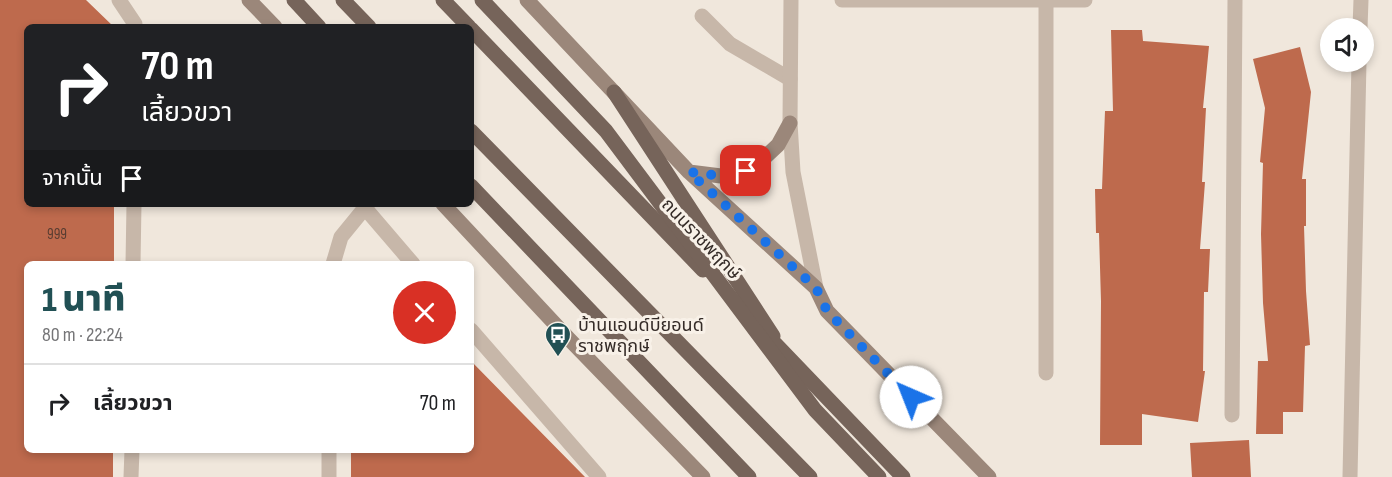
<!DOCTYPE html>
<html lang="th">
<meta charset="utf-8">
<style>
:root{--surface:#fff;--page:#f6f6f6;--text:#202124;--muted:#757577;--line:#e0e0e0;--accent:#215054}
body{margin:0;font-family:"Sofia Sans Condensed","Noto Sans Thai",sans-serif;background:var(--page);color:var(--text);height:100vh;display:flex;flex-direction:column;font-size:22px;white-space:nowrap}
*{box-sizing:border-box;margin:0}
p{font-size:20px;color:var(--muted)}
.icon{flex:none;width:33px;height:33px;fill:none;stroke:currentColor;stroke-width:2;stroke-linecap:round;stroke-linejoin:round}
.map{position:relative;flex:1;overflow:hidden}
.details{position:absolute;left:24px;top:261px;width:450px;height:192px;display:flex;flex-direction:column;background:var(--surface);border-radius:9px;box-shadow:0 3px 9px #0003}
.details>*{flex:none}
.banner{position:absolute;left:24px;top:24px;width:450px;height:183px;border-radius:9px;box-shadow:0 3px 9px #0003;background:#202124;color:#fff;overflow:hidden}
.tools{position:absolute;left:1320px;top:18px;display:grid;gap:12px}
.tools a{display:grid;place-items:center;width:54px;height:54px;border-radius:50%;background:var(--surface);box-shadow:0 3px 9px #0003;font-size:30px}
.pin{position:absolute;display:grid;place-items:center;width:51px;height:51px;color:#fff;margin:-26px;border-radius:12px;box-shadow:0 3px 9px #0006}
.me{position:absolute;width:66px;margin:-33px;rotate:316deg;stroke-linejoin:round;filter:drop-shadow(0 0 4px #0008)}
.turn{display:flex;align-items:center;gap:21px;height:126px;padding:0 18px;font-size:27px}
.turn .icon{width:78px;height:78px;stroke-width:2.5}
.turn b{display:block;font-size:42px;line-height:51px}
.then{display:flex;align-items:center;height:57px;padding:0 18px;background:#0003;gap:12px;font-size:22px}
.round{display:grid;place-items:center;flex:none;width:63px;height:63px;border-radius:32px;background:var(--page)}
.overview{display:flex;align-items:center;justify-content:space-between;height:102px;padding:0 18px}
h1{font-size:36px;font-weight:800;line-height:45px;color:var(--accent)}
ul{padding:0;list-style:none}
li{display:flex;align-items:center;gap:18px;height:78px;padding:0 18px;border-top:2px solid var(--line)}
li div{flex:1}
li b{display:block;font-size:22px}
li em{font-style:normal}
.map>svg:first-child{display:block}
.building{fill:#be6a4d}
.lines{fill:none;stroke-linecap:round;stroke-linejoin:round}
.service{stroke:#c7b7a9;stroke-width:15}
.minor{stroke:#c7b7a9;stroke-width:15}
.tertiary{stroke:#c7b7a9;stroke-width:15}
.secondary{stroke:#9b877a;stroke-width:15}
.primary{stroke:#76645a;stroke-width:15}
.primary-bridge{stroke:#76645a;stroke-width:15}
.route{stroke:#1a73e8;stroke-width:10;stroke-dasharray:0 18}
.labels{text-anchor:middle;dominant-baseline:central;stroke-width:6;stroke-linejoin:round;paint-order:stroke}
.number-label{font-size:15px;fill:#573c31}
.street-label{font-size:18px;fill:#352c28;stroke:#f8f1e8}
.poi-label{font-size:18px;fill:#352c28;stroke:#f8f1e8;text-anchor:start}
</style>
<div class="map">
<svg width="1392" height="477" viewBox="0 0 1392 477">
<rect width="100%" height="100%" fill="#f0e7dc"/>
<!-- building -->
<path class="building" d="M0,0H86L114,27H27V204H114V264H27V450H113V477H0Z
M1111,30H1142L1143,41L1209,46L1203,108H1206L1202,182H1205L1200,249H1210L1208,292H1204L1203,371H1205L1198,422L1142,414V445H1100L1101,301L1099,233H1096L1095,189H1102L1105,111H1113Z
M1300,47L1311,92L1302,179H1306V226H1304L1306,291L1310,345L1305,346L1303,412H1283V434H1256L1258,361H1268L1263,303L1261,234L1263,163L1260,162L1265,108L1253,59Z
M471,361L585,477H351V450H471Z
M1249,440L1251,477H1192L1190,443Z"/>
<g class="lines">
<!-- service -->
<path class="service" d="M119,0L135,24V27
M702,16L730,44L790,79
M365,208L413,264
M133,264L134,204
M333,264L341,237L368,204
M471,330L599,477
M329,450V477
M131,477L132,450"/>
<!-- minor -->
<path class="minor" d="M842,0H1085
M1046,0V373
M1360,28L1361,0
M1232,415L1235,0
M1350,477L1359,62"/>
<!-- tertiary -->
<path class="tertiary" d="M791,0L790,123L793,172L816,288"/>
<!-- secondary -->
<path class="secondary" d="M249,0L275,27
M527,0L689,172L816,288L827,311L989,477
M689,172L729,177L746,171L762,160L778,145L790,123
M443,204L569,339L703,477"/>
<!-- primary -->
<path class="primary" d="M294,0L319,27
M343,0L369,27
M443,0L469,27
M471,29L703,270
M614,92L773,336
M471,131L810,477
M471,186L749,477
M762,330L903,477"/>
<!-- primary-bridge -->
<path class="primary-bridge" d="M482,0L606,131L815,410L879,477"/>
</g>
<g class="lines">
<!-- route -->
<path class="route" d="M746,171L729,177L689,172L816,288L827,311L911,397"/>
</g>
<!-- icons -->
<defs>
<symbol id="bus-pin" viewBox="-11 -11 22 30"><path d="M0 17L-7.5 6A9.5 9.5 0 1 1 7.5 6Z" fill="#215054" stroke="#f8f1e8"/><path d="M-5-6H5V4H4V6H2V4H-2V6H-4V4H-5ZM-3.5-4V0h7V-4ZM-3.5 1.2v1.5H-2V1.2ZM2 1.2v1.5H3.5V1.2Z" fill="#fff"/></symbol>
</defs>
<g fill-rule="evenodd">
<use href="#bus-pin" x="543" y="320" width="30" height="40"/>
</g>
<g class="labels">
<!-- number labels -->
<g class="number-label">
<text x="57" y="234">999</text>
</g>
<!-- street labels -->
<g class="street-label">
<text transform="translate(701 239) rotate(46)">ถนนราชพฤกษ์</text>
</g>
<!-- poi labels -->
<g class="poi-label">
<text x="578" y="325">บ้านแอนด์บียอนด์<tspan x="578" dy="21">ราชพฤกษ์</tspan></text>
</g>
</g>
</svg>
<div class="tools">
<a><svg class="icon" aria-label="sound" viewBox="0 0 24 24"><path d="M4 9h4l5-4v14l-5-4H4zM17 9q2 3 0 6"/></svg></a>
</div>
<div class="pin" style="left:746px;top:171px;background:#d93025"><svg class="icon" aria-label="arrive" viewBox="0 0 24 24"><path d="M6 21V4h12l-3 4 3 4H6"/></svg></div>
<svg class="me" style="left:911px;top:397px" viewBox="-20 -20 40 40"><circle r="19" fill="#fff"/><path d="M0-13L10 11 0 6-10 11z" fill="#1a73e8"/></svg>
<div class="banner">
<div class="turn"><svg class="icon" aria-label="right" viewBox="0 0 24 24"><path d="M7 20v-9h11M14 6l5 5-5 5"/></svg><div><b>70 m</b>เลี้ยวขวา</div></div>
<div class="then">จากนั้น<svg class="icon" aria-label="arrive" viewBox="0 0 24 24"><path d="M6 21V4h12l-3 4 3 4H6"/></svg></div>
</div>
<section class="details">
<div class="overview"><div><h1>1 นาที</h1><p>80 m · 22:24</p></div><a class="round" style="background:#d93025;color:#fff"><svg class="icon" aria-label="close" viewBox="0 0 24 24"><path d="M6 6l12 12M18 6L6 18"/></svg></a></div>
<ul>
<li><svg class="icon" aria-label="right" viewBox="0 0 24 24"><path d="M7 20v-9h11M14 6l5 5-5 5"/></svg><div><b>เลี้ยวขวา</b></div><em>70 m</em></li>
</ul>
</section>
</div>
